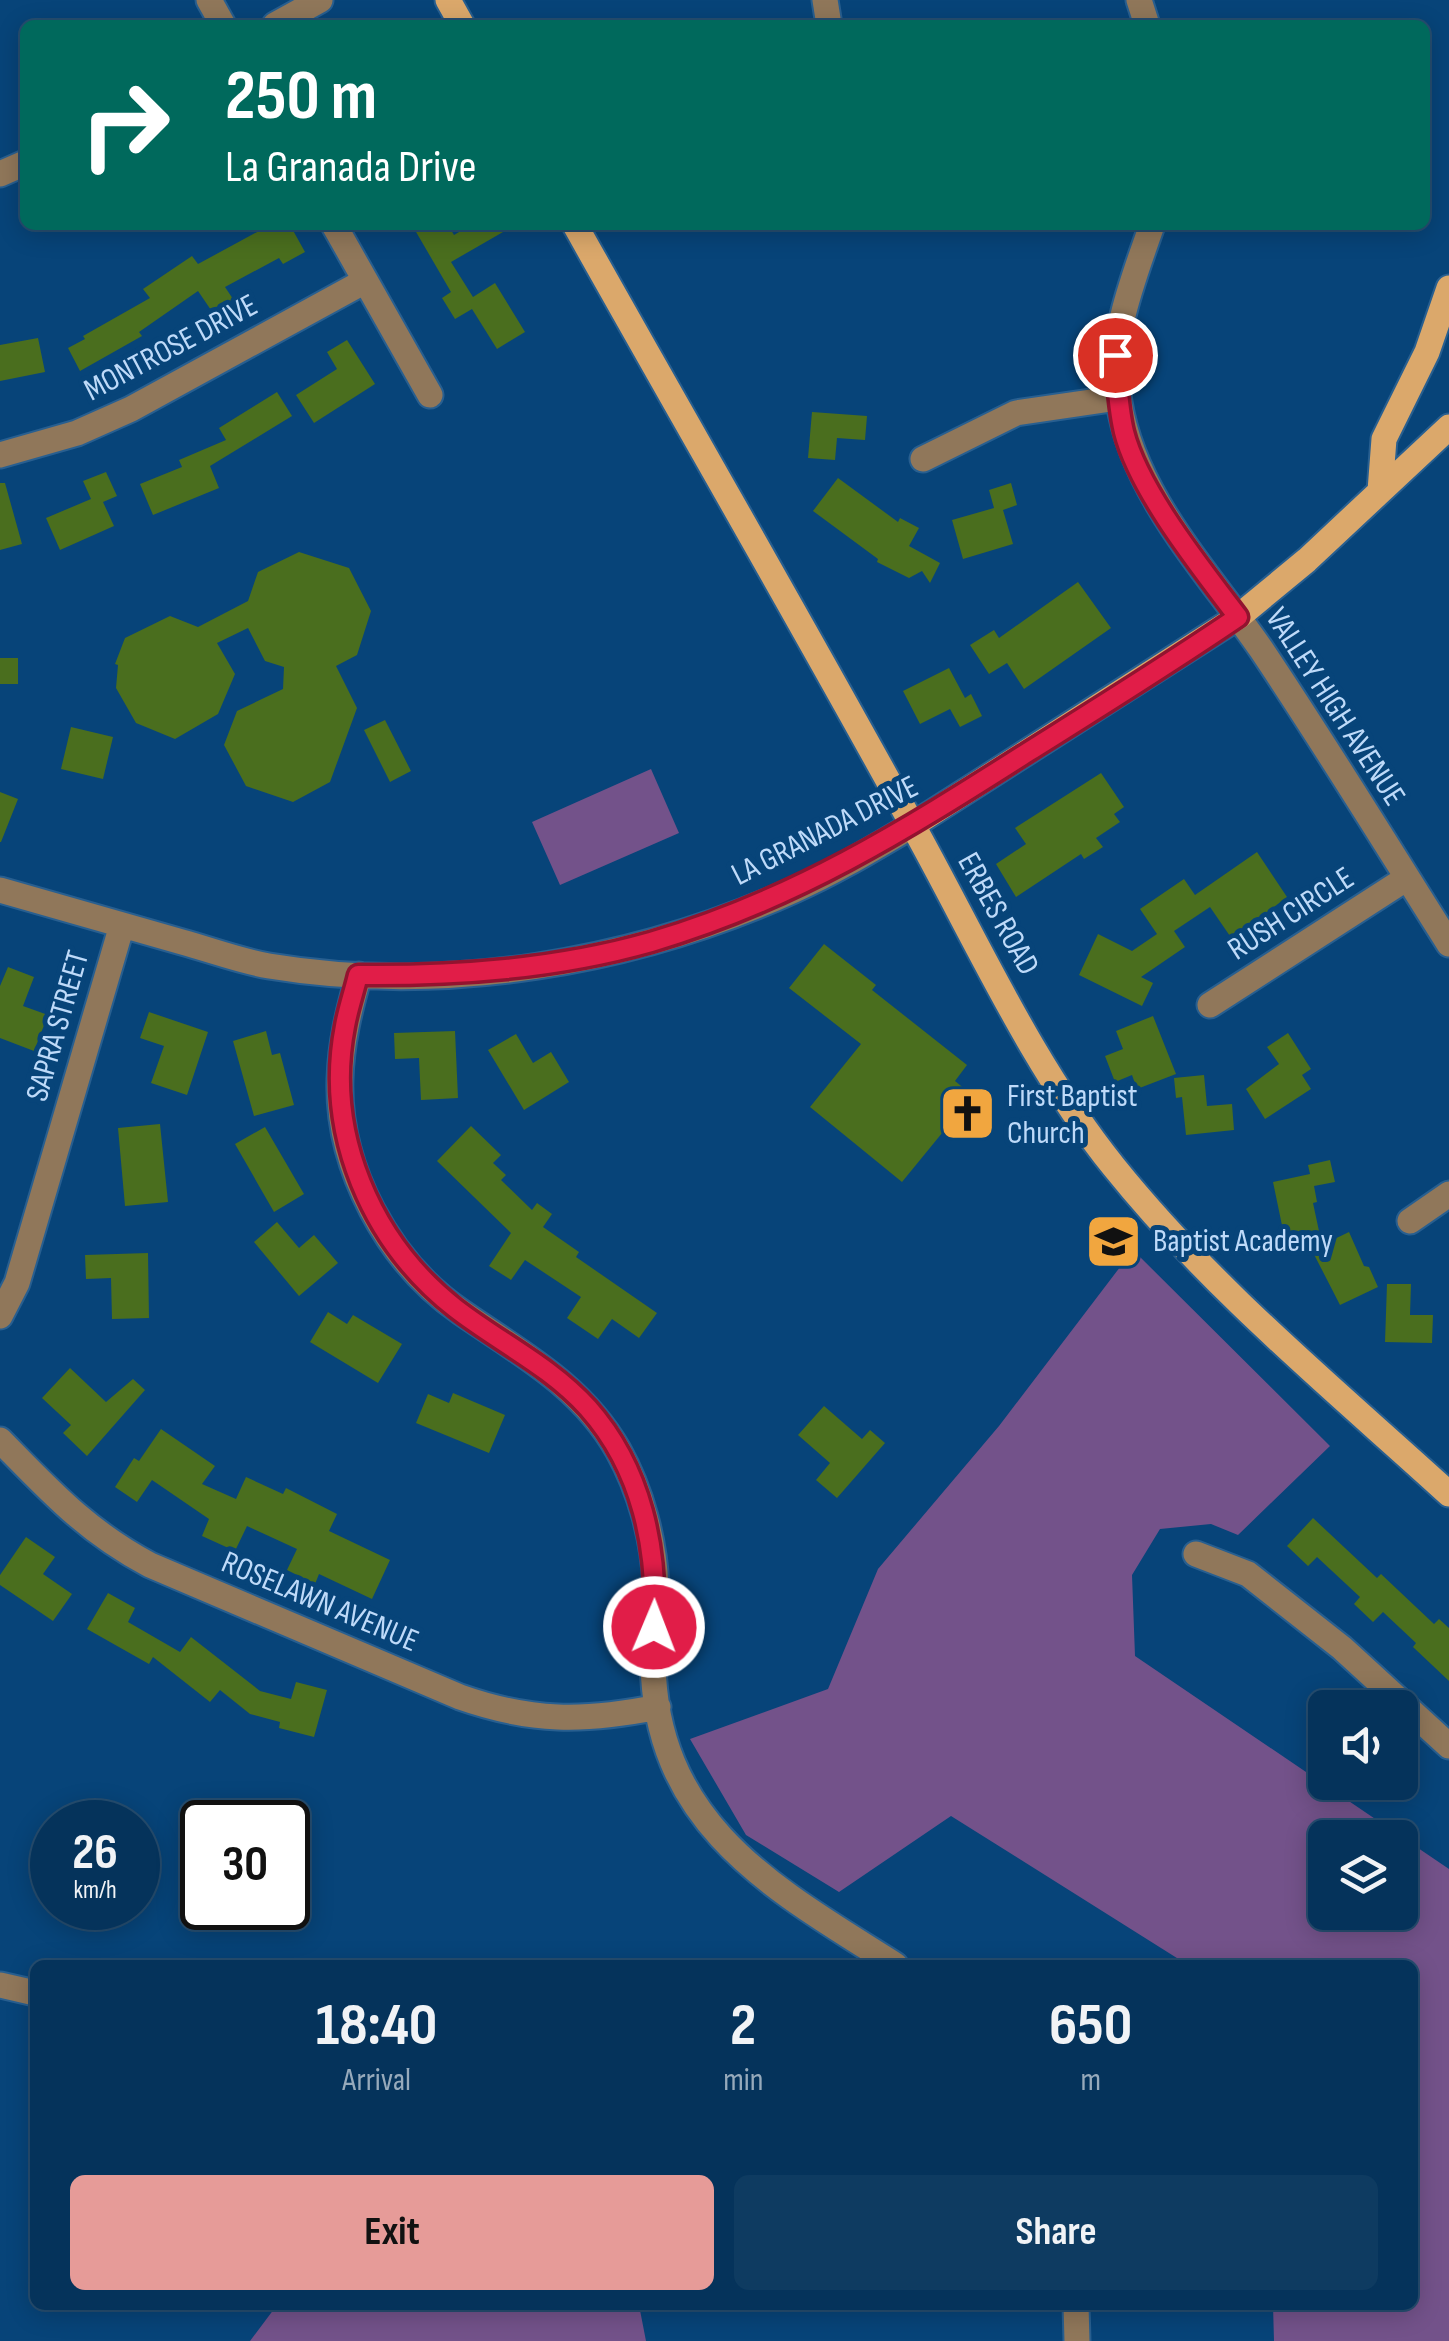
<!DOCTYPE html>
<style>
:root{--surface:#05335b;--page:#0e3b61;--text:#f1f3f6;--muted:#97aabb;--line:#264e71;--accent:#e69b98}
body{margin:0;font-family:"Sofia Sans Condensed",sans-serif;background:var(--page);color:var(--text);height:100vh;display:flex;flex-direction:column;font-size:38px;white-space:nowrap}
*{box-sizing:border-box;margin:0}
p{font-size:32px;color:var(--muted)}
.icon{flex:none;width:55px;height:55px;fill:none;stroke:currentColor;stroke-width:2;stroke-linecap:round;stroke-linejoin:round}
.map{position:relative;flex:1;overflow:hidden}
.drawer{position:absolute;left:30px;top:1960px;width:1388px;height:350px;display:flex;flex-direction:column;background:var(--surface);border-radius:15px;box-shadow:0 5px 25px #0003,0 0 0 2px var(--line)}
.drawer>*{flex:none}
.hud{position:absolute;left:20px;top:20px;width:1410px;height:210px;border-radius:15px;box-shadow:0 5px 25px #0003,0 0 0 2px var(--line);background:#00695c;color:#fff;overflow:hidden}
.controls{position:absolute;left:1308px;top:1690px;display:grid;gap:20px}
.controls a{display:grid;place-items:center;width:110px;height:110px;border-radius:15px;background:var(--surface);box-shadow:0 5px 25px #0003,0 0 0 2px var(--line);font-size:50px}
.speed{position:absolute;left:30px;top:1800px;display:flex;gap:20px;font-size:50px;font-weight:700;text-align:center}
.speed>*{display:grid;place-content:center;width:130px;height:130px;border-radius:50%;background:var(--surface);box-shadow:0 5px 25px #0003,0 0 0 2px var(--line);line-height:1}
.speed small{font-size:25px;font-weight:400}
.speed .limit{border:5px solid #111;border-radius:15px;background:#fff;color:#111}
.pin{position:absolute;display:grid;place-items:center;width:85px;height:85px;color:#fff;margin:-42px;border:5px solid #fff;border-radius:50%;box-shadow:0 2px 10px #0007}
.me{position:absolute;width:110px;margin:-55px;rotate:1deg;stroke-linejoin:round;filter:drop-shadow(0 0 8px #0008)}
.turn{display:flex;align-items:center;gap:35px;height:210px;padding:0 40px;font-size:45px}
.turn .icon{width:130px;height:130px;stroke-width:2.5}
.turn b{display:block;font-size:70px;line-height:85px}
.eta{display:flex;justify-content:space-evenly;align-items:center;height:170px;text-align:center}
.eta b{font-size:60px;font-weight:700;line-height:70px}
.primary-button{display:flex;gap:20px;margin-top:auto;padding:20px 40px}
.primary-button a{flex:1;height:115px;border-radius:15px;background:var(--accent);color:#111;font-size:40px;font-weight:700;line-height:115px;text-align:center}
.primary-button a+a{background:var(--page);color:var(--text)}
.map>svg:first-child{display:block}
.green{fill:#73528a;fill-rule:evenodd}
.building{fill:#4a6e1e}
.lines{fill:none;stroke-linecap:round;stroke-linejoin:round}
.minor-casing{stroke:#285f90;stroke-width:29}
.major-casing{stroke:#285f90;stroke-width:29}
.minor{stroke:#90775a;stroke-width:25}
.major{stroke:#dba86b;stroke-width:25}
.route-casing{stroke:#92132f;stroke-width:25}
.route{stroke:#e11d48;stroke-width:18}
.labels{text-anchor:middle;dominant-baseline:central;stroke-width:10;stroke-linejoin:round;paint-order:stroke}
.street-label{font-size:32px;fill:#bedaf9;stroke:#074479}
.poi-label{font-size:32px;fill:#bedaf9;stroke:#074479;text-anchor:start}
</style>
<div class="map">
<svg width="1449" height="2341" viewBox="0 0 1449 2341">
<rect width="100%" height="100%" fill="#074479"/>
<!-- green -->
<path class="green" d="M651,769L679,833L560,885L532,822Z
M1133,1250L1330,1446L1238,1535L1211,1524L1160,1529L1132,1575L1135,1656L1449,1869V2341H1274L1273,2305H1412V1965H1188L951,1816L839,1892L746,1835L690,1739L828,1689L878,1569L999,1426ZM1325,1838H1400V1912H1325Z
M277,2305H639L646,2341H250Z"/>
<!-- building -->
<path class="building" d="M270,225H290L305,252L283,264L279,258L225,287L233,299L213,313L198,291L139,332L142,336L80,371L68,348L85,339L83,336L150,298L143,289L192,256L198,264Z
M412,225H448L454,235L471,225H515L451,262L473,297L495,283L525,332L497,349L472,309L455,319L442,298L451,292Z
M38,338L45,372L0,381V345Z
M347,340L375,384L314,423L296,395L337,369L327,352Z
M277,392L292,416L210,466L219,488L153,515L140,484L182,467L179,460L226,440L219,428Z
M812,412L867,416L865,440L837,438L835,460L808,458Z
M106,472L117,496L103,502L114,526L60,550L46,518L91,499L83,481Z
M838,478L898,522L900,518L919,528L909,546L940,563L930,583L922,571L909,578L877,562L878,559L813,511Z
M0,483H5L22,544L0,550Z
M1011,483L1017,505L1003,510L1013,544L963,559L952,520L994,508L989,490Z
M299,552L349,568L371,611L357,655L336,666L357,708L330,782L293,802L246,786L224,745L237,711L283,689L284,667L265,661L248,628L217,643L235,674L218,714L175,739L136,723L116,688L118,665L115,664L125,638L170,616L198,627L248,601L258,572Z
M1078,582L1111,628L1024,689L1007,663L989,674L970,645L994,630L999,638Z
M0,658H18V684H0Z
M949,668L965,698L971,694L982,716L960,727L950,709L920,724L903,691Z
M385,720L411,771L390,782L364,730Z
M71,727L113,737L103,779L61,769Z
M1101,773L1124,807L1114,814L1120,822L1096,838L1103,847L1084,859L1081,854L1016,897L996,864L1026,844L1015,828Z
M0,792L18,799L1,842H0Z
M1257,852L1287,897L1232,939L1210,907L1174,931L1185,947L1141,977L1153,983L1142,1006L1079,975L1098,934L1132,951L1157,934L1140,909L1184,879L1195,895Z
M824,944L876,985L872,990L967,1065L955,1081L988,1108L970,1128L956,1116L902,1182L810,1107L861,1044L789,988Z
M8,967L34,977L23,1006L48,1015L34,1051L0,1038V986Z
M149,1012L208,1032L187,1095L151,1083L164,1046L140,1038Z
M1153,1016L1176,1074L1137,1089L1132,1075L1115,1082L1105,1056L1123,1049L1116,1031Z
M266,1031L272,1055L280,1053L294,1105L254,1116L233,1041Z
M455,1031L458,1098L421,1100L419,1058L395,1059L394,1033Z
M1288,1033L1311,1069L1302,1075L1311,1089L1265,1119L1246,1089L1279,1064L1267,1047Z
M516,1034L533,1063L551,1052L569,1082L524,1110L488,1050Z
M1204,1075L1207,1106L1232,1104L1234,1130L1186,1135L1182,1097L1176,1098L1174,1078Z
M160,1124L168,1202L125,1206L118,1128Z
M471,1126L501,1155L493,1163L506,1175L501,1180L532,1210L537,1203L552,1214L543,1227L579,1252L576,1257L657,1313L639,1338L612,1319L598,1339L567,1318L581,1297L525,1260L511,1280L489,1266L511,1233L437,1161Z
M265,1127L304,1194L274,1212L235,1144Z
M1330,1160L1335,1182L1314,1186L1317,1202L1313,1203L1322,1245L1349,1232L1364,1266L1369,1267L1378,1287L1340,1305L1302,1231L1284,1235L1273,1182L1310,1174L1308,1165Z
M277,1222L299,1248L314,1235L338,1263L299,1296L254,1242Z
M148,1253L149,1318L112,1319L111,1278L86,1279L85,1255Z
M1387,1284H1411L1410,1315H1433L1432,1343L1385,1342Z
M328,1312L347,1324L353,1315L402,1344L378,1383L310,1342Z
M70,1368L106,1402L133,1379L145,1390L87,1456L63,1433L71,1425L42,1398Z
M453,1393L505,1415L489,1453L416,1423L428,1394L449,1403Z
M824,1406L862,1439L870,1430L885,1443L837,1498L816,1480L830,1463L798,1435Z
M161,1429L215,1466L202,1484L236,1499L246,1477L283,1494L286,1488L337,1514L329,1531L390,1560L372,1599L319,1574L315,1584L287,1570L297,1549L247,1526L235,1551L202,1536L209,1519L152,1480L137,1502L115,1487L134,1458L139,1461Z
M1313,1518L1377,1578L1381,1574L1434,1624L1439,1619L1449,1628V1681L1413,1647L1416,1643L1383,1612L1373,1622L1354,1604L1360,1597L1317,1557L1308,1566L1287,1546Z
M26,1537L55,1557L43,1574L72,1594L53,1621L0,1585V1575Z
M108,1593L135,1608L128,1622L180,1652L191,1637L260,1691L291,1699L296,1682L327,1690L314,1737L279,1728L280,1722L250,1714L220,1690L210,1702L153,1657L149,1664L87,1629Z"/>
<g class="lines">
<defs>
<path id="minor" d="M209,0L223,25
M825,0L829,25
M1139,0L1147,25
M275,25L320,0
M0,174L25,163
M334,225L430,395
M1152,225C1132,283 1108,339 1119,402C1134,496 1208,572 1261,649C1326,746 1387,846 1449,944
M0,455L77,433L131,409L365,281
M923,459L1016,413L1118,398
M0,890C61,907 121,925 182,942C211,950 240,961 269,966C444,995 633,963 794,890C835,872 874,848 913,825
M359,975C349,1010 341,1043 340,1079C337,1167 388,1262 461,1312C520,1353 581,1385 618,1450C641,1491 654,1540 656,1587C657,1612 653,1638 653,1663C656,1826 775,1889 895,1965
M1210,1005L1407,878
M1410,1221L1449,1194
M0,1316L17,1283L122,925
M0,1440C50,1491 86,1531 150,1565L460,1697C531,1722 584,1722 658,1707
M1196,1554L1248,1574L1342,1648L1449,1746
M0,1985L35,1993
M1076,2305L1077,2341"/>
<path id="major" d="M448,0L462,25
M575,225C687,425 802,623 912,824C976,939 1031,1064 1114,1167C1212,1289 1334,1389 1449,1494
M1380,491L1384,439L1427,352L1449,288
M913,825L1238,617L1307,560L1449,427"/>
</defs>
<!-- minor casing -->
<use href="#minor" class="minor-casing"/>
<!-- major casing -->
<use href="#major" class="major-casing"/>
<!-- minor -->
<use href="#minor" class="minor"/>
<!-- major -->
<use href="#major" class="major"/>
</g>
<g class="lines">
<defs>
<path id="route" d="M654,1627C658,1549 642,1469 588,1408C549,1365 500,1343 455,1308C371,1242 324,1133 345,1026C348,1009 354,992 358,975C457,976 556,969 651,942C794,900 904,831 1028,752C1098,708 1169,664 1238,617C1201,568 1139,491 1124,432C1118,407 1117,381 1115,355"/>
</defs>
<!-- route casing -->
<use href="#route" class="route-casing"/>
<!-- route -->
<use href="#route" class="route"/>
</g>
<!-- icons -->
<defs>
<symbol id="church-square" viewBox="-11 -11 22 22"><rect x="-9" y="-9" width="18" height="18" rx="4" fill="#f1a63f" stroke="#074479"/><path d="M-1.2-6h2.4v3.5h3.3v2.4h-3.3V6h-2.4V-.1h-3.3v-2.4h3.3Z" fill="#111"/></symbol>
<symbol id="school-square" viewBox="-11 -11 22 22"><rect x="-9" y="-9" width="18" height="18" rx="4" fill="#f1a63f" stroke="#074479"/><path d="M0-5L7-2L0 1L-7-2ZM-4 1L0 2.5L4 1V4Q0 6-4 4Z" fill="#111"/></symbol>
</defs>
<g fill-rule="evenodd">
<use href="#church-square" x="936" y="1082" width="63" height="63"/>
<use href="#school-square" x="1082" y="1210" width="63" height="63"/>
</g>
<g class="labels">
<!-- street labels -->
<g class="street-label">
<text transform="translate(171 348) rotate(-28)">MONTROSE DRIVE</text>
<text transform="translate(1335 707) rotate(57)">VALLEY HIGH AVENUE</text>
<text transform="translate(825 831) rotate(-27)">LA GRANADA DRIVE</text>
<text transform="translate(998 914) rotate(61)">ERBES ROAD</text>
<text transform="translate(1291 914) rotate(-33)">RUSH CIRCLE</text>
<text transform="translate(58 1026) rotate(-74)">SAPRA STREET</text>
<text transform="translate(320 1602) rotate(23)">ROSELAWN AVENUE</text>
</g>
<!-- poi labels -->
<g class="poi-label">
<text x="1007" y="1096">First Baptist<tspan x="1007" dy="37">Church</tspan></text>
<text x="1153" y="1241">Baptist Academy</text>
</g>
</g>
</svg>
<div class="controls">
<a><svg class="icon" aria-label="sound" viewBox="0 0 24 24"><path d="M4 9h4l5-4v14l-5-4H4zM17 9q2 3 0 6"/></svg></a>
<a><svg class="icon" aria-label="layers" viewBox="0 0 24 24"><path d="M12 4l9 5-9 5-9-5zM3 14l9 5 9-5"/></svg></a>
</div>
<div class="speed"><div>26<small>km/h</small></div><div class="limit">30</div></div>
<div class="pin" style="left:1115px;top:355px;background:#d93025"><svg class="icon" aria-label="arrive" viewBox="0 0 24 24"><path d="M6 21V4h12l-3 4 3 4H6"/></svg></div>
<svg class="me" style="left:654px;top:1627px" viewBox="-20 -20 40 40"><circle r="17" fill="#e11d48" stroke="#fff" stroke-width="3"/><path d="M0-11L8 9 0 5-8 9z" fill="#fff"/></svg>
<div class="hud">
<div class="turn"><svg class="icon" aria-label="right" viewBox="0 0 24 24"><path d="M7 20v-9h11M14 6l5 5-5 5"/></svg><div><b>250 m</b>La Granada Drive</div></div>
</div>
<section class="drawer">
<div class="eta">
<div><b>18:40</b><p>Arrival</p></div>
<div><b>2</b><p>min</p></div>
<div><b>650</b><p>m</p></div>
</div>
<div class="primary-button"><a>Exit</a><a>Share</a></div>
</section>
</div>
